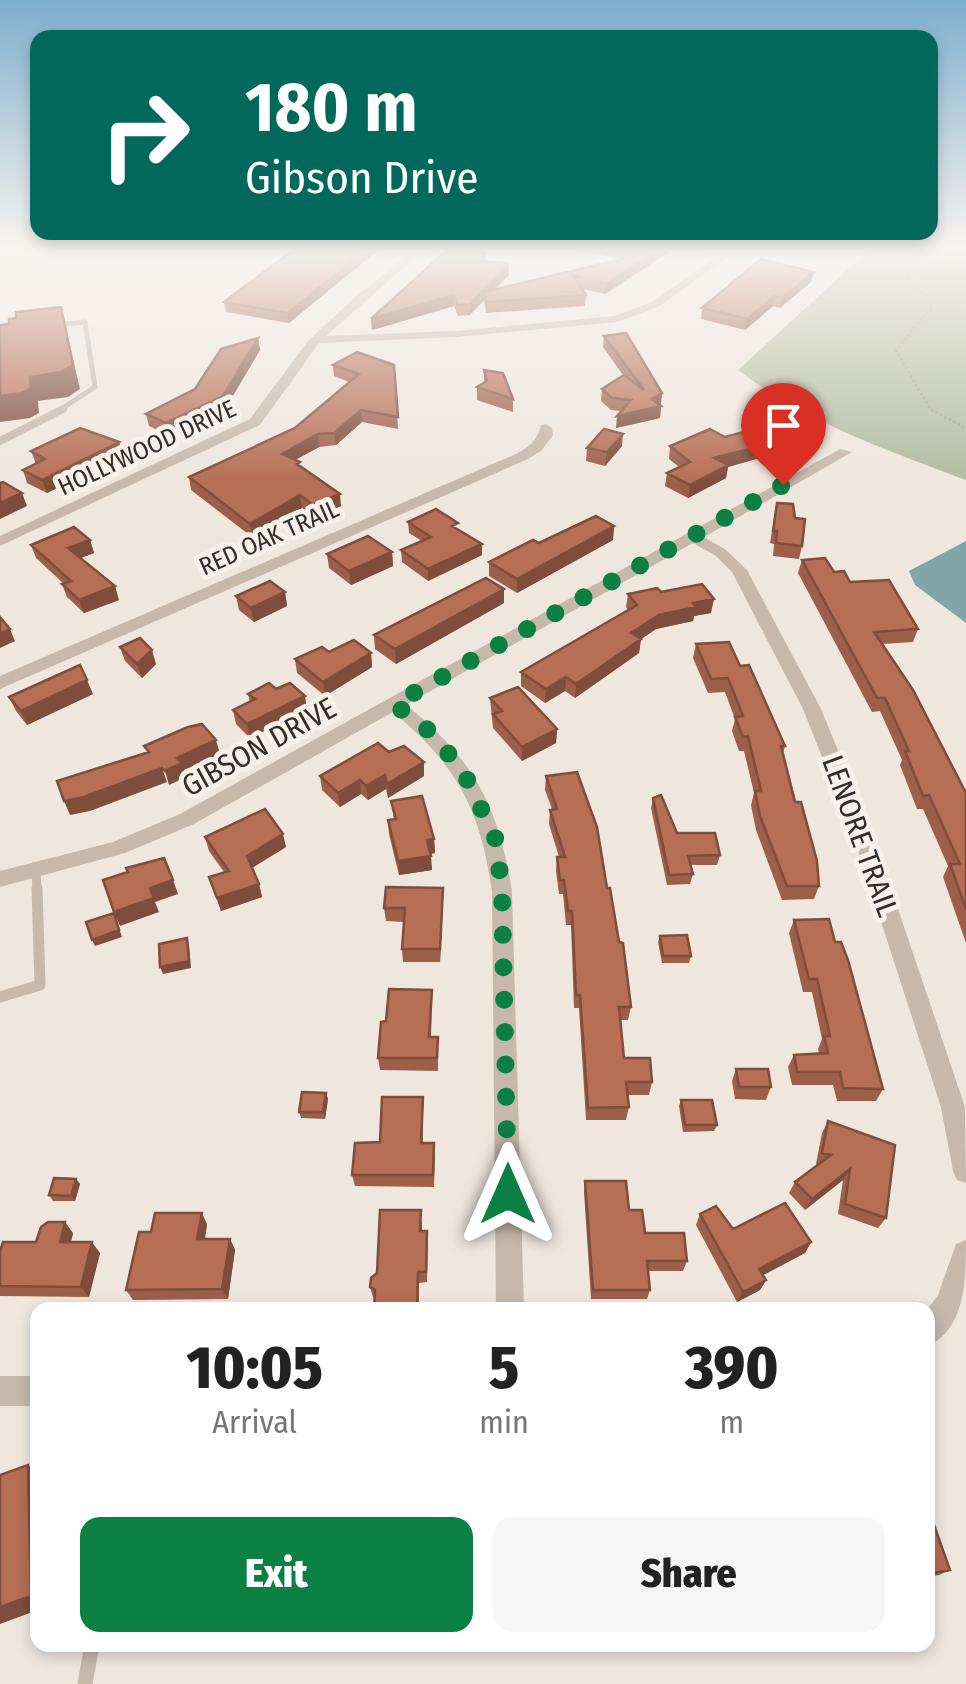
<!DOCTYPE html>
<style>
:root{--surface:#fff;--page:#f6f6f6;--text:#222;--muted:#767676;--accent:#0b8043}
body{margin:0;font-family:"Fira Sans Condensed",sans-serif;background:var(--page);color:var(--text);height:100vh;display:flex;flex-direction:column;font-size:38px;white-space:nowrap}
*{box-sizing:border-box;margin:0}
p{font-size:32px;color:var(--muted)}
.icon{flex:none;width:55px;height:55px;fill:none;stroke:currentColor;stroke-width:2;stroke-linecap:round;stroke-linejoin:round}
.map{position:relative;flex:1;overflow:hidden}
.side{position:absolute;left:30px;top:1302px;width:905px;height:350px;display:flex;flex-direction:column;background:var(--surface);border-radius:20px;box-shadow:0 5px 15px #0003}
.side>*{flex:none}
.banner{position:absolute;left:30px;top:30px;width:908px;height:210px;border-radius:20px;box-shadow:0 5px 15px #0003;background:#00695c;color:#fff;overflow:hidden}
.pin{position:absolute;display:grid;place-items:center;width:85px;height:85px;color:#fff;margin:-102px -42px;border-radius:50% 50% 50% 0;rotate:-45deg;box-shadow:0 0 10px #0007}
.pin .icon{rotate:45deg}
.me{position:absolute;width:110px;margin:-55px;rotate:0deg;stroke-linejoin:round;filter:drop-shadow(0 0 8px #0008)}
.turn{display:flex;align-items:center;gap:35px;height:210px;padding:0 50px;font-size:45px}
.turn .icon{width:130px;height:130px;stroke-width:2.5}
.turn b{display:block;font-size:70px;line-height:85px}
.eta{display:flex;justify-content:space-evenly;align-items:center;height:170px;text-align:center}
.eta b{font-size:60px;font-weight:800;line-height:70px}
.action{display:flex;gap:20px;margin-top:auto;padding:20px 50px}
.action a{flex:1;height:115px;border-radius:20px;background:var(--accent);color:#fff;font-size:40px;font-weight:800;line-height:115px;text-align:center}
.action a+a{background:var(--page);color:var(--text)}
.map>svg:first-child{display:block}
.green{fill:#b2bca0}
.water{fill:#80a6a8}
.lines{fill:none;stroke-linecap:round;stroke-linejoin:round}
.path{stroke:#b1a296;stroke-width:2.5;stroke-dasharray:2.5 2.5;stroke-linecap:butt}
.lane-far4{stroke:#c6b8ab;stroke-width:5}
.lane-far3{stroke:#c6b8ab;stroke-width:8}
.lane-far2{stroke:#c6b8ab;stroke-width:9}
.lane-far1{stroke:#c6b8ab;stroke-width:11}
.lane{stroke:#c6b8ab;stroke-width:15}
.street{fill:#c6b8ab;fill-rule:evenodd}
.wall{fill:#9d5f49}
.shaded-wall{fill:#7f4d3c}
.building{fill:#b66e55;stroke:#7f4d3c;stroke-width:2.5}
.route{stroke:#0b8043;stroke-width:18;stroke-dasharray:0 32.4}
.labels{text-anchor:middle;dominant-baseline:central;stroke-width:10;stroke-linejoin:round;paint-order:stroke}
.far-street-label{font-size:25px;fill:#342d29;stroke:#f7f1ea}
.street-label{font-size:30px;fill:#342d29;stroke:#f7f1ea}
</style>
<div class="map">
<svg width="966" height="1684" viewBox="0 0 966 1684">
<rect width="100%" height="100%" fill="#efe7de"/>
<!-- green -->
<path class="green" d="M871,248H966V480C885,449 807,423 738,370Z"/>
<!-- water -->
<path class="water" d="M966,541V623L915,585L909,571Z"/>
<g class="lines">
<!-- path -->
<path class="path" d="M946,248L923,269L908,275L909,283L924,293L932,307L896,350L930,409L966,428"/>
<!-- lane-far4 -->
<path class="lane-far4" d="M56,325L85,322L95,387L58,411"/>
<!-- lane-far3 -->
<path class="lane-far3" d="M0,441L63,409"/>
<!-- lane-far2 -->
<path class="lane-far2" d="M36,870L37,890"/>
<!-- lane-far1 -->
<path class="lane-far1" d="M0,997L40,985L37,888"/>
<!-- lane -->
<path class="lane" d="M85,1684L92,1645"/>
<!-- street -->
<path class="street" d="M416,248H426L326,336L456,331L615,316L652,302L729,248H740L660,306L617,322L456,337L319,343L260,425L0,546V536L250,419L308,341L354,298Z
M546,424L552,428L553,435L541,451L526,460L0,689V676L516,454C531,446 537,440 541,425Z
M840,449L852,452L704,537L726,550L747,570L821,709L873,835L965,1107L966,1183L957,1180L953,1171L941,1107L853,835L803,709L732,572L716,556L693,543L406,705C473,758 499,807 512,891L524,1310H496L492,891C480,809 457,765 393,712L194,824L125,853L0,887V871L113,842L180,814Z
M966,1240C966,1277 966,1329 928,1346L927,1310L938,1295L956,1244Z
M0,1376H38V1406H0Z"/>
</g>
<!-- wall -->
<path class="wall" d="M296,248L289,323L226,312L224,302Z
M449,248H489L485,252L487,261L509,275L494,290L622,259L581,251V248H675L605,294L582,289L586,295L585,306L486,313L484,300L470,315L458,316L454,306L372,330Z
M680,248H705L699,251Z
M811,282L780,308L773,306L745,330L701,319L702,308Z
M604,336L662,393L660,405L661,406L660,418L616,428L622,411L611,410L601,401L602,389L623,375L603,347Z
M258,338L260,350L225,409L169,436L149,426L146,414L195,389Z
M333,365H394L398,429L362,422L336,445L319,447L295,460L341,506L315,517L302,508L252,537L191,490L189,477L295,428L349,382L334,376Z
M484,370L513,399V412L477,400V387L484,383Z
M119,442L123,455L47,493L27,483L23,470L36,464L31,451Z
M622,446L605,466L586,461L587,448Z
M670,446L763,457L728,467L726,478L688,498L665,486L667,473L679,467L669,459Z
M777,503L795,518L802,546L799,559L773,556L774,544L770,543Z
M408,522L458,530L482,555L428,581L402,562L401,550L422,541L409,533Z
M614,526L613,540L517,593L489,576V562L539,543Z
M90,540L94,553L80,558L119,600L84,613L67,597L62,584H64L36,558L31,545Z
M392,552L393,566L351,585L329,568L327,554Z
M802,560L834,572L918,629L913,642L883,644L966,793V943L943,877L948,866L923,809H917L900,765L902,760L880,711L872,712L798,573Z
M285,592L287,606L254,622L239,610L236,596Z
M661,592L711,613L694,616L693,621L656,629L641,639L639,653L575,698L565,691L545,703L521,686V672L628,610L626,607L628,594Z
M504,603L396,664L375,649L374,635Z
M696,644L740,666L785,746L783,753L819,886L814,899L782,900L756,830L751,805L754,793L744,751H739L732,731L735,719L725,692L708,693L693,658Z
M120,647L156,664L142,678L125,661Z
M329,652L371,653L372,667L325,696L297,673L295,659Z
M276,689L307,710L250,738L236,724L233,710L250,702L248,694Z
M93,694L27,725L16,711L9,697Z
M490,698L557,729L556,743L522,761L493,728Z
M389,752L424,762V776L388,798L386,789L368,800L361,794L340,807L322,790L320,776Z
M546,776L607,888L631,1007L628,1020H620L624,1058L652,1082L649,1095H627L629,1107L626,1120H586L579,1008H574L571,925H566L563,894H559L556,871L557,857H559L549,824L550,810L552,809L545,790Z
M653,798L677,833L720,855L717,865H690L693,874L690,884L667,885L651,808Z
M391,801L434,839L435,853L430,854L432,870L399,875L389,834L388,820H394Z
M205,837L286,847L252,868L259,884L262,897L221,911L209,877L224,872L209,851Z
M443,902L440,962H403L402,949L404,922L386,921L384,908Z
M794,920L883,1089L876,1101H837L833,1085H792L788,1067L794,1055L819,1054L818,1049L822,1039L812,992H803L789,933Z
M660,936L691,956L689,963H662L658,942Z
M432,1003L431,1037L438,1050V1071L380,1070L378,1058L386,1021Z
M736,1069L771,1087L766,1100L735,1099L732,1081Z
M326,1093L328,1099L325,1119L301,1118L299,1112Z
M423,1097V1143L435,1155L434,1187L355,1186L352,1175L380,1142Z
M681,1100L717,1125L714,1131L683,1132L679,1106Z
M828,1121L886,1218L878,1228L838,1214L843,1180L805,1210L789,1193L795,1182L818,1165L816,1164L822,1133Z
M76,1179L80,1184L75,1201H53L49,1195Z
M585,1181L629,1210L645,1233L687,1261L683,1271H648L650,1290L647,1299H591L584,1192Z
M700,1214L733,1229L811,1242L805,1253L763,1275L766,1280L760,1290L737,1302L696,1225Z
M422,1221V1231L428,1242L427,1282L419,1283V1310H374L375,1298L373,1297L370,1287L377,1273Z
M207,1224L205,1239H230L235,1250L228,1299L133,1300L126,1290L151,1232Z
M73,1233L71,1242L100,1253L89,1297L0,1296V1251Z
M928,1508L950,1570L939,1575L928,1577Z"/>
<!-- shaded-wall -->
<path class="shaded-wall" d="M368,248H381L289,323L288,313Z
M661,248H675L605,294L606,284Z
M509,264V275L485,299L484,292V300L470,315V304Z
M814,272L811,282L780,308L782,298Z
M454,295V306L372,330L371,319Z
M775,296L773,306L745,330L747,319Z
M61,307L80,389L68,397L38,401L39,413L30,418L0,422V396L30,377Z
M258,338L260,350L225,409L169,436L166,423Z
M662,393L661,404L657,407L661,406L660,418L616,428L617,416Z
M361,410L362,422L336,445L334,433Z
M318,434L319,447L284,466L282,454Z
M623,434L622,446L605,466L607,452Z
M119,442L123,455L47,493L42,480Z
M765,445L763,457L728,467L726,478L688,498L690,485L714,458Z
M22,493L27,506L0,519V503Z
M340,494L341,506L315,517L313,505Z
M300,495L302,508L252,537L250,524Z
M614,526L613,540L517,593V579Z
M90,540L94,553L73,561L68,548Z
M482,544V555L428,581V569Z
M392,552L393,566L351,585L349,571Z
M115,586L119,600L84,613L79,600Z
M504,589V603L396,664L395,649Z
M285,592L287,606L254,622L251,608Z
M714,599L711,613L694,616L693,621L656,629L629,647L631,633L659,615L693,603Z
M10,629L15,641L0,648V634Z
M641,639L639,653L575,698L576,684Z
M152,650L156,664L142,678L137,664Z
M371,653L372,667L325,696L323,682Z
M566,677L565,691L545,703L546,689Z
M87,680L93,694L27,725L21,711Z
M305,696L307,710L250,738L247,724Z
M557,729L556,743L522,761V747Z
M216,740L220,754L184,770L186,777L169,785L165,771L177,758Z
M424,762V776L388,798L387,784Z
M162,768L167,782L90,811L70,815L64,801Z
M385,775L386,789L368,800L366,786Z
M360,780L361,794L340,807L338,793Z
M283,834L286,847L250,869L247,856Z
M434,839L435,853L428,854L427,840Z
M431,856L432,870L399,875L398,861Z
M173,880L178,894L155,902L159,912L120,926L114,912L150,888Z
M259,884L262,897L221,911L217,898Z
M443,888V902L440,962V949Z
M114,913L122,937L95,946L92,940Z
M187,938L189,945L191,968L163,974L160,967Z
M326,1093L328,1099L325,1119L323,1112Z
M850,1169L843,1180L805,1210L812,1199Z
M76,1179L80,1184L75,1201L71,1196Z
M202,1213L207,1224L203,1250L197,1239Z
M65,1222L73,1233L68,1253L60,1242Z
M230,1239L235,1250L228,1299L222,1289Z
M92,1242L100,1253L89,1297L81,1287Z
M811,1242L805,1253L754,1280L759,1269Z
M766,1280L760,1290L737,1302L743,1292Z
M28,1465L38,1472V1610L0,1624V1607Z"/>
<!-- building -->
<path class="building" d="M296,248H368L288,313L224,302Z
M449,248H478L475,250L487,252L479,260L509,264L470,304L458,305L454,295L371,319Z
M618,248H661L606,284L573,275L586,295L486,302L484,292L647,253Z
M761,259L814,272L782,298L775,296L747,319L702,308Z
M61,307L73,365L61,372L30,377L31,388L22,393L0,396V325L9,324V319L16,318V312Z
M626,333L662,393L652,399L661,406L617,416L631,400L612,398L602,389L624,375L644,390L604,336Z
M258,338L223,396L166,423L146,414L195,389L221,349Z
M357,352L394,365L398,417L361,410L334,433L318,434L282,454L300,462L297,464L340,494L313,505L300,495L250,524L189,477L295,428L359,374L333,365Z
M484,370L503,373L513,399L477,387L487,381Z
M80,428L119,442L42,480L23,470L45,459L31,451Z
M604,429L623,434L607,452L587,448Z
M710,429L725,437L747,431L765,445L714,458L728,465L690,485L667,473L690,462L670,446Z
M3,482L22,493L0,503V483Z
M777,503L793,504L795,518L805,519L802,546L776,543L777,531H773Z
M436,509L458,523L452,526L482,544L428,569L401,550L431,537L408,522Z
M596,516L614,526L517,579L489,562L533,540L539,543Z
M74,527L90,540L68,548L115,586L79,600L62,584L71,581L31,545Z
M368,536L392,552L349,571L327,554Z
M825,558L834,572L844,571L850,582L889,580L918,629L874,632L913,690L966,793V909L950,864H960L929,795L923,796L905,751H909L885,698H877L802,560Z
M486,578L504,589L395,649L374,635Z
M270,581L285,592L251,608L236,596Z
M702,584L714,599L693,603L696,607L659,615L631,633L641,639L576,684L566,677L546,689L521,672L637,605L628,594L657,588L661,592Z
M0,617L10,629L0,634Z
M140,638L152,650L137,664L120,647Z
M354,640L371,653L323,682L295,659L322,647L329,652Z
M729,642L740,666L749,665L785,746H781L795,802H801L817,861L819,886H787L760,816L755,791H761L748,736L743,737L735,717L743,716L728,678L711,679L696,644Z
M80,665L87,680L21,711L9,697Z
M269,683L276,689L290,683L305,696L247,724L233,710L255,699L248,694Z
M518,687L557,729L522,747L493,714L502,711L490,698Z
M202,724L216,740L177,758L182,763L165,771L162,768L84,797L64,801L57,781L149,752L144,746L188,727Z
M378,743L389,752L404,746L424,762L387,784L385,775L366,786L360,780L338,793L320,776Z
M577,772L597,827L607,888H610L619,942L623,943L631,1007H619L624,1058H650L652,1082H626L629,1107L588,1108L580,995H576L572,911H568L564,880H560L557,857H565L550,810L557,809L546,776Z
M661,795L677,833H715L720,855L688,856L693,874L669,875L653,798Z
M422,796L434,839L427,840L431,856L398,861L388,820L396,819L391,801Z
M265,809L283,834L247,856L259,884L217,898L209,877L229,871L205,837Z
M164,858L173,880L150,888L154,898L114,912L103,880L128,872L126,868Z
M386,887L443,888L440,949H402L405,908H384Z
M114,913L119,930L92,940L86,922Z
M829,919L835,942H841L848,960L883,1089L843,1088L840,1072H797L794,1055L828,1053L824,1036H830L817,979H809L794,920Z
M687,935L691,956H663L660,936Z
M187,938L189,961L160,967L159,944Z
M389,989L432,990L429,1037H438L437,1058H378L381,1022L386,1021Z
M736,1069H768L771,1087H739Z
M302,1092L326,1093L323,1112H299Z
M382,1097H423L421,1143H434L433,1175H352L355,1143L380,1142Z
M681,1100H712L717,1125H685Z
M828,1121L895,1145L886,1218L845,1204L850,1169L812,1199L795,1182L831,1155L822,1153Z
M54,1178L76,1179L71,1196L49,1195Z
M585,1181H626L629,1210H642L645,1233H684L687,1261H647L650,1290H593Z
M785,1203L811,1242L759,1269L766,1280L743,1292L700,1214L716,1206L733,1229Z
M380,1210H421L420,1231H427L426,1272H418L417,1310H374L375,1290L370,1287L371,1278L377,1273Z
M155,1213H202L197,1239H230L222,1289L126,1290L139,1232H151Z
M48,1222H65L60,1242H92L81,1287L0,1286V1251L3,1242H36L41,1227Z
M28,1465L31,1596L0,1607V1475Z
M928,1508L950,1570L928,1574Z"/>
<!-- sky -->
<linearGradient id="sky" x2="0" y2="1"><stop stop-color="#7eaece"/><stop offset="0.51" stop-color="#f8f4f0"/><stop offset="1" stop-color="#f8f4f0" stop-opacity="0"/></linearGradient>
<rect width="966" height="483" fill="url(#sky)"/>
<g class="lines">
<!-- route -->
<path class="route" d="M508,1194L502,892L496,840L464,773L432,733L394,704L783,485"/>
</g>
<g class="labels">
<!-- far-street labels -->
<g class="far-street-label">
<text transform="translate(147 448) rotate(-25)">HOLLYWOOD DRIVE</text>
<text transform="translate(269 538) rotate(-24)">RED OAK TRAIL</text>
</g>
<!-- street labels -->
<g class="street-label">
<text transform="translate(259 747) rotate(-29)">GIBSON DRIVE</text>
<text transform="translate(860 836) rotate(70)">LENORE TRAIL</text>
</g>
</g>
</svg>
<div class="pin" style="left:783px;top:485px;background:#d93025"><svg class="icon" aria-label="arrive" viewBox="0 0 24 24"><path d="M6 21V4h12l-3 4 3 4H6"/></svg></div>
<svg class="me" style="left:508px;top:1194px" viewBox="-20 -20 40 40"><path d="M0-17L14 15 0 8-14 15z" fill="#0b8043" stroke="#fff" stroke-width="4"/></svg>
<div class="banner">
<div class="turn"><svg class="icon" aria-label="right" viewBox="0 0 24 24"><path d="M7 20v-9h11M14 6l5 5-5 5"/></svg><div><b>180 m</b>Gibson Drive</div></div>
</div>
<section class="side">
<div class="eta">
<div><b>10:05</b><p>Arrival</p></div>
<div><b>5</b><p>min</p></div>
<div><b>390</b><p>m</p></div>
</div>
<div class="action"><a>Exit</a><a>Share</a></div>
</section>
</div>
